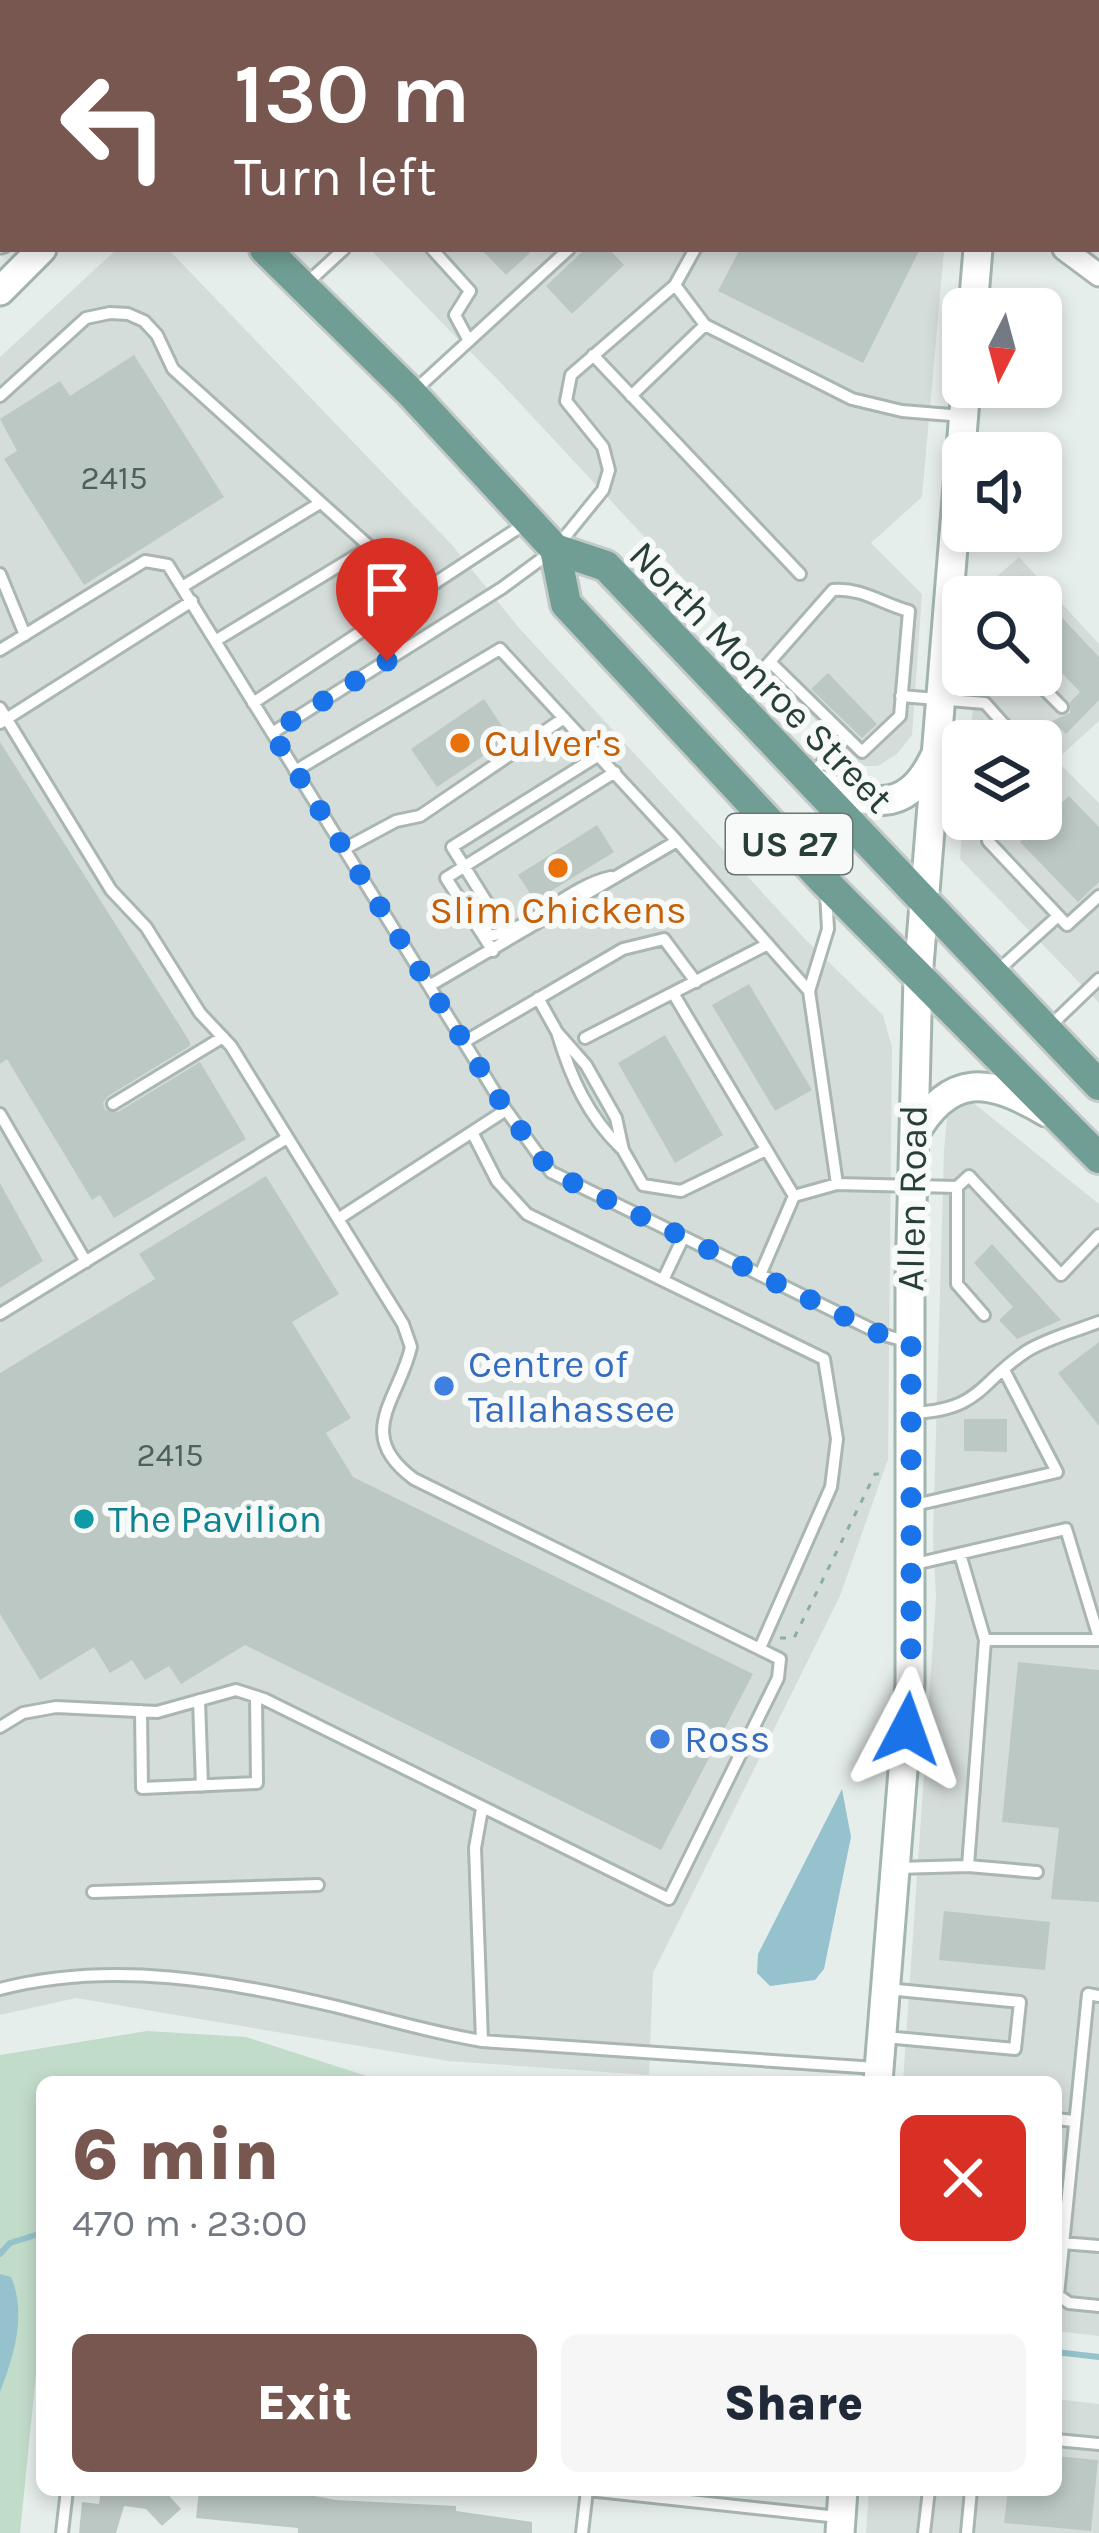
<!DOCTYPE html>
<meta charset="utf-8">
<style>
:root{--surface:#fff;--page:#f6f6f7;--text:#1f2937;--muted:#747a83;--accent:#775750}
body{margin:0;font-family:Karla,sans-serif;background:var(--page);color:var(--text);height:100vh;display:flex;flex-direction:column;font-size:45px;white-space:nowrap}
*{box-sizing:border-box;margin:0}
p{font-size:39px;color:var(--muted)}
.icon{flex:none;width:66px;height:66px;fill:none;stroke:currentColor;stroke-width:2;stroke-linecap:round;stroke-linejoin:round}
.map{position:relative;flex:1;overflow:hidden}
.panel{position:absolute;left:36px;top:2076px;width:1026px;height:420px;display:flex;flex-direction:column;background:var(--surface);border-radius:18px;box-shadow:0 6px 18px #0003}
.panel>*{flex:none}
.banner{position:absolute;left:0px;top:0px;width:1101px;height:252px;box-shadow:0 6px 18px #0003;background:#775750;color:#fff;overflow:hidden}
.needle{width:78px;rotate:186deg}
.fabs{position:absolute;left:942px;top:288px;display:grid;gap:24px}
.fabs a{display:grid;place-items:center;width:120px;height:120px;border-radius:18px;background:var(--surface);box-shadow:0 6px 18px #0003;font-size:60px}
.pin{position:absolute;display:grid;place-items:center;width:102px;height:102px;color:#fff;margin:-123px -51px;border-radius:50% 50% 50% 0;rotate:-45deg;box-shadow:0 0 12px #0007}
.pin .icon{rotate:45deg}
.me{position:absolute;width:132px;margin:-66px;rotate:4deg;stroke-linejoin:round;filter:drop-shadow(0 0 9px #0008)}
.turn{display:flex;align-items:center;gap:42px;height:252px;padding:0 36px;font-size:54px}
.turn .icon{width:156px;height:156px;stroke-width:2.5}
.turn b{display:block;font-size:84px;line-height:102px}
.round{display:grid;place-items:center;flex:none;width:126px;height:126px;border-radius:18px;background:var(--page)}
.overview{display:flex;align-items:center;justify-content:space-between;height:204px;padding:0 36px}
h1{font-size:72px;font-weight:800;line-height:90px;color:var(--accent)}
.action{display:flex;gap:24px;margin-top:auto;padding:24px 36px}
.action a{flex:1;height:138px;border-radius:18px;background:var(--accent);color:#fff;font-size:48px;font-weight:800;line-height:138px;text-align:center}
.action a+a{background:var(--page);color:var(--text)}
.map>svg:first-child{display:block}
.built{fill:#d5ddda}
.green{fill:#c2dcca}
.water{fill:#95c2cc}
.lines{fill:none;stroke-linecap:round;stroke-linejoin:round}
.stream{stroke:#95c2cc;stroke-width:6}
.building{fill:#bcc8c4}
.lane-casing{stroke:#a9b6b2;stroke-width:16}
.street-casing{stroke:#a9b6b2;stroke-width:27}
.secondary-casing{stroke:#a3b5af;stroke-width:33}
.primary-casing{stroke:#c3c9c8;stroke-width:36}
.path{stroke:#8aaea4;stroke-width:3;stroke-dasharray:6 9;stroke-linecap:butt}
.lane{stroke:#fff;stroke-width:10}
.street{stroke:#fff;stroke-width:21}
.secondary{stroke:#fff;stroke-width:27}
.primary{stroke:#709e94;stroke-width:30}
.route{stroke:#1a73e8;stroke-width:21;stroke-dasharray:0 37.8}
.food-dot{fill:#e8710a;stroke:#f7faf9;stroke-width:4.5}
.shop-dot{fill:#3f7fe0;stroke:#f7faf9;stroke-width:4.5}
.culture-dot{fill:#0f9aa8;stroke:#f7faf9;stroke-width:4.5}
.labels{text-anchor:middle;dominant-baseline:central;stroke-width:12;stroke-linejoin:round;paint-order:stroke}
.number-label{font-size:33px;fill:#4c605c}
.shield{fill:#f7faf9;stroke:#657673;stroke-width:3}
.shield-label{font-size:36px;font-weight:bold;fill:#273e39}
.street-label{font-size:39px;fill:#273e39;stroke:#f7faf9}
.food-label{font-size:39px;fill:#c56008;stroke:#f7faf9;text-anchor:start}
.shop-label{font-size:39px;fill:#366cbe;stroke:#f7faf9;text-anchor:start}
.culture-label{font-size:39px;fill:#0d838f;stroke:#f7faf9;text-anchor:start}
</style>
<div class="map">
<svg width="1099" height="2533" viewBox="0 0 1099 2533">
<rect width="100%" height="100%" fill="#e6eeeb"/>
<!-- built -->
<path class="built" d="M311,0H706L307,3Z
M117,249H168L452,545L520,629L806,940L883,1015L892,1047L888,1459L840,1596L653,1973L649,2075L448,2061L76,1998L0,2015V357Z
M370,249L944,251L922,497L871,543L922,594L912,735L897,754L878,766H858L501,383Z
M1019,557L1099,644V721L1056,760L1099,803V1003L960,859L963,819H1041V741H970L976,675H1041V597H979V592Z
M961,1093L1099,1204V2336L1056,2331V2082H903L936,1597L933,1538L944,1151L947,1117L953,1099Z
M1056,2399L1099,2404V2533H866L869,2490H1056Z"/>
<!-- green -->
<path class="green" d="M706,0H1099V41L1098,3H703Z
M147,2031L246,2037L385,2082H42V2315L20,2533H0V2055Z"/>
<!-- water -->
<path class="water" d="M842,1789L851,1837L824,1969L815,1980L770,1986L757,1973L758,1954Z
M0,2274L11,2277C27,2314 14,2356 0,2392Z"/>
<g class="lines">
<!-- stream -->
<path class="stream" d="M0,2254L10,2243L42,2233
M1056,2352L1099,2357"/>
</g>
<!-- building -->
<path class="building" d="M481,249H534L506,275Z
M585,249H609L624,265L572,314L546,286Z
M740,249H920L863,363L718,291Z
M134,355L224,497L84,585L4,459L17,451L0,419L60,381L70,396Z
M1022,575L1099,657V700L1066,734L1052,721L1070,713V702L1080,692L1041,651V597H999Z
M828,673L877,724L862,738L811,689Z
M484,699L510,738L437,787L411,749Z
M0,742L190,1042V1046L108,1096L103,1103L105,1110L118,1112L200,1062L246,1139L114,1218L100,1195L92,1200L7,1059L0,1064Z
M1069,796L1099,827V882L1078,902L1020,842Z
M597,825L614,852L535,901L518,875Z
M749,984L812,1090L775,1111L712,1005Z
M665,1035L723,1135L675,1163L618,1063Z
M266,1176L339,1294L292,1322L351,1418L326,1433L353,1477L753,1674L661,1850L245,1645L181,1684L169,1666L145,1680L132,1660L110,1673L94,1647L40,1680L0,1614V1373L155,1279L139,1254Z
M0,1183L43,1261L0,1288Z
M992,1244L1061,1320L1017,1339L999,1320L1013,1307L974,1263Z
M1099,1342V1426L1058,1373Z
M964,1419H1007V1452L964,1451Z
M1018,1662L1099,1670V1902L1051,1899L1059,1828L1002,1822Z
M944,1911L1050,1922L1045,1970L939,1960Z
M1056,2456L1098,2460L1091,2531L1004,2523L1008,2490H1056Z
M101,2490H164L181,2509L162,2526L146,2509L124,2506L116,2533H79L82,2502L99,2504Z
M199,2490H282L336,2500L456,2506V2511L532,2522V2533H298V2528L196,2518Z"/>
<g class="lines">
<defs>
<path id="lane" d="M160,0L163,3
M381,0L384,3
M553,0L555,3
M612,0L614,3
M86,3L89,0
M215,3L218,0
M343,3L346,0
M0,151L3,154
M432,249L470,291L455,315L469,341
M307,283L344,249
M675,285L695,249
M593,355L800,574
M412,393L569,249
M0,396L86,318L110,313L128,314L144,321L157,335L173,369L370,547L215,641
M631,396L705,325
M0,574L25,635
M182,587L320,503
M0,650L145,561L168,565L506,1110L551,1172L881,1334L905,1341
M1030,675L1062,707
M901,696L985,703L1019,741
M737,699L833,590C860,587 883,604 909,611L900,716L862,752L770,662
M253,703L526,523
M0,708L111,890L146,927L200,1013L231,1046L403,1324L411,1347C399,1400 353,1434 414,1479L780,1659L778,1678L669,1899L264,1699L236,1690L157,1712L56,1707L23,1713L0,1727
M0,723L192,601
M272,733L502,588L555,549L603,490L609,470L603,447L566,401L571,375L675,285L705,325L852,399L902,411L963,416
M295,771L500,649L677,841L809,991
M808,778L847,737
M991,819L988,841L1067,925L1099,896
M344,849L396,821L420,816L564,718
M826,893L828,929L809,991L837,1184
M486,930L489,936C534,929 566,887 611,877
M506,933L452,847L599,755
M493,951L446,878L615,772
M994,974L1058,916
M429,986L677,841
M673,993L794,1196
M538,998L557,1032L586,1065L616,1118L623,1150L643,1185L681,1191L766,1150
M1050,1026L1099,979
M558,1035C571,1078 588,1116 621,1148
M585,1038L768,944
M464,1042L623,949L664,939L696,982
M113,1104L223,1037
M0,1114L86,1262
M472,1132L497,1181L527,1214L824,1359L837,1439L831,1487L760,1648
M957,1187V1284L984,1315
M338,1219L506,1110
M760,1275L794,1196L837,1184L957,1187L969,1176L1061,1275L1099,1235
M663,1280L683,1238
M0,1314L287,1138
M912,1413C982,1410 979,1382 1027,1351C1048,1338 1076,1331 1099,1322
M915,1505L1057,1472L1005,1372
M960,1554L985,1640L968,1866
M915,1564L1066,1529L1099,1638
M985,1640H1099
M199,1700L202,1786
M141,1711L142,1788L257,1783L256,1697
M482,1809L475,1848L482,2041
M896,1868L968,1866L1037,1872
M93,1892L318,1885
M0,1989C111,1960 229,1981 338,2007C386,2019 433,2033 482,2041L876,2068
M1099,1996L1088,1994L1058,2295L1069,2303L1099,2306
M885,2037L1015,2049L1020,2002L887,1989
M1056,2119L1074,2121
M1062,2243L1099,2246
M1056,2440L1099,2444
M588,2490L838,2517
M62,2533L67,2490
M582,2533L587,2490
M924,2533L929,2490
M967,2533L971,2490"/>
<path id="street" d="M1064,249L1099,275"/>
<path id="secondary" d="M844,0L847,3
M264,3L267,0
M1098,190H1099
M0,239L3,236
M0,291L42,249
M973,309L978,249
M811,781C864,802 904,820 934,758
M914,1135C950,1072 989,1078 1046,1112
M878,2082L910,1683V1281L918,978L966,387
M840,2533L843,2490"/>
<path id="primary" d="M11,0L14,3
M265,249L411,393L555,549L606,566L1099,1085
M555,549L566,604L824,881L1099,1158"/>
</defs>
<!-- lane casing -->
<use href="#lane" class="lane-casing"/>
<!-- street casing -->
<use href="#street" class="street-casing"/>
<!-- secondary casing -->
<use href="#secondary" class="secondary-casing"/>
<!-- primary casing -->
<use href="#primary" class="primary-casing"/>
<!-- path -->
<path class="path" d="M780,1638H794L875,1474H884"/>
<!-- lane -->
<use href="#lane" class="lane"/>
<!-- street -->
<use href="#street" class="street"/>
<!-- secondary -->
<use href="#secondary" class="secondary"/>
<!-- primary -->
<use href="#primary" class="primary"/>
</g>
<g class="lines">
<!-- route -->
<path class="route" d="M387,661L272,733L506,1110L551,1172L880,1334L911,1343V1645L907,1729"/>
</g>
<!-- markers -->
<g class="food-dot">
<circle cx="460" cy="743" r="12"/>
<circle cx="558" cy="868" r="12"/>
</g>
<g class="shop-dot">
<circle cx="444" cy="1386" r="12"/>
<circle cx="660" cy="1739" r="12"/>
</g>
<circle class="culture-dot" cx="84" cy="1519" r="12"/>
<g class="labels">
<!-- number labels -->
<g class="number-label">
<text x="114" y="478">2415</text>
<text x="170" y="1455">2415</text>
</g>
<!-- shield labels -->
<rect class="shield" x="726" y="814" width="126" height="60" rx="9"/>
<g class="shield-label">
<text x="789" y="844">US 27</text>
</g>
<!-- street labels -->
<g class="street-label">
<text transform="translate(761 677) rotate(46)">North Monroe Street</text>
<text transform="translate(912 1198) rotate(-89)">Allen Road</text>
</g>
<!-- food labels -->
<g class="food-label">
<text x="484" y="743">Culver's</text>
<text x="558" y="910" text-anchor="middle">Slim Chickens</text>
</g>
<!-- shop labels -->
<g class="shop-label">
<text x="468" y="1364">Centre of<tspan x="468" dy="45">Tallahassee</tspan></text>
<text x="684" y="1739">Ross</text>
</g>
<!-- culture labels -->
<g class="culture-label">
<text x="108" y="1519">The Pavilion</text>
</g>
</g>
</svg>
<div class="fabs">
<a><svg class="needle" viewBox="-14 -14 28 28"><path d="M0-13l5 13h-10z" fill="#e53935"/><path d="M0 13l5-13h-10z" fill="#747a83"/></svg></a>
<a><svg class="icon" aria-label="sound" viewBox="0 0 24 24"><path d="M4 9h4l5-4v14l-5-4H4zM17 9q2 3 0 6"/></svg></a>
<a><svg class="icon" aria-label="search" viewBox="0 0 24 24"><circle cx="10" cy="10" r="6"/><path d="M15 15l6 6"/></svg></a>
<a><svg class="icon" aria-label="layers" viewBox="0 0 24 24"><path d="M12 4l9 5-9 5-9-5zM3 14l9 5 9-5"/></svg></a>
</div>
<div class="pin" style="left:387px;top:661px;background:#d93025"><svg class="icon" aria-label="arrive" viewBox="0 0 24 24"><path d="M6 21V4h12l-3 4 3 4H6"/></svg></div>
<svg class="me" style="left:907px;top:1729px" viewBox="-20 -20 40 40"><path d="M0-17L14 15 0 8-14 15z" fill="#1a73e8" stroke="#fff" stroke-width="4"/></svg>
<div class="banner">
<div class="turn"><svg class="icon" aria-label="left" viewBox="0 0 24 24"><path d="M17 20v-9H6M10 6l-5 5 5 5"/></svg><div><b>130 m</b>Turn left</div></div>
</div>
<section class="panel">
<div class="overview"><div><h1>6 min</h1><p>470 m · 23:00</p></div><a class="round" style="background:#d93025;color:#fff"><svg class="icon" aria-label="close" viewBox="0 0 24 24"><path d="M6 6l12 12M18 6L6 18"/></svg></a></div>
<div class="action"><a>Exit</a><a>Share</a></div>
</section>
</div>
